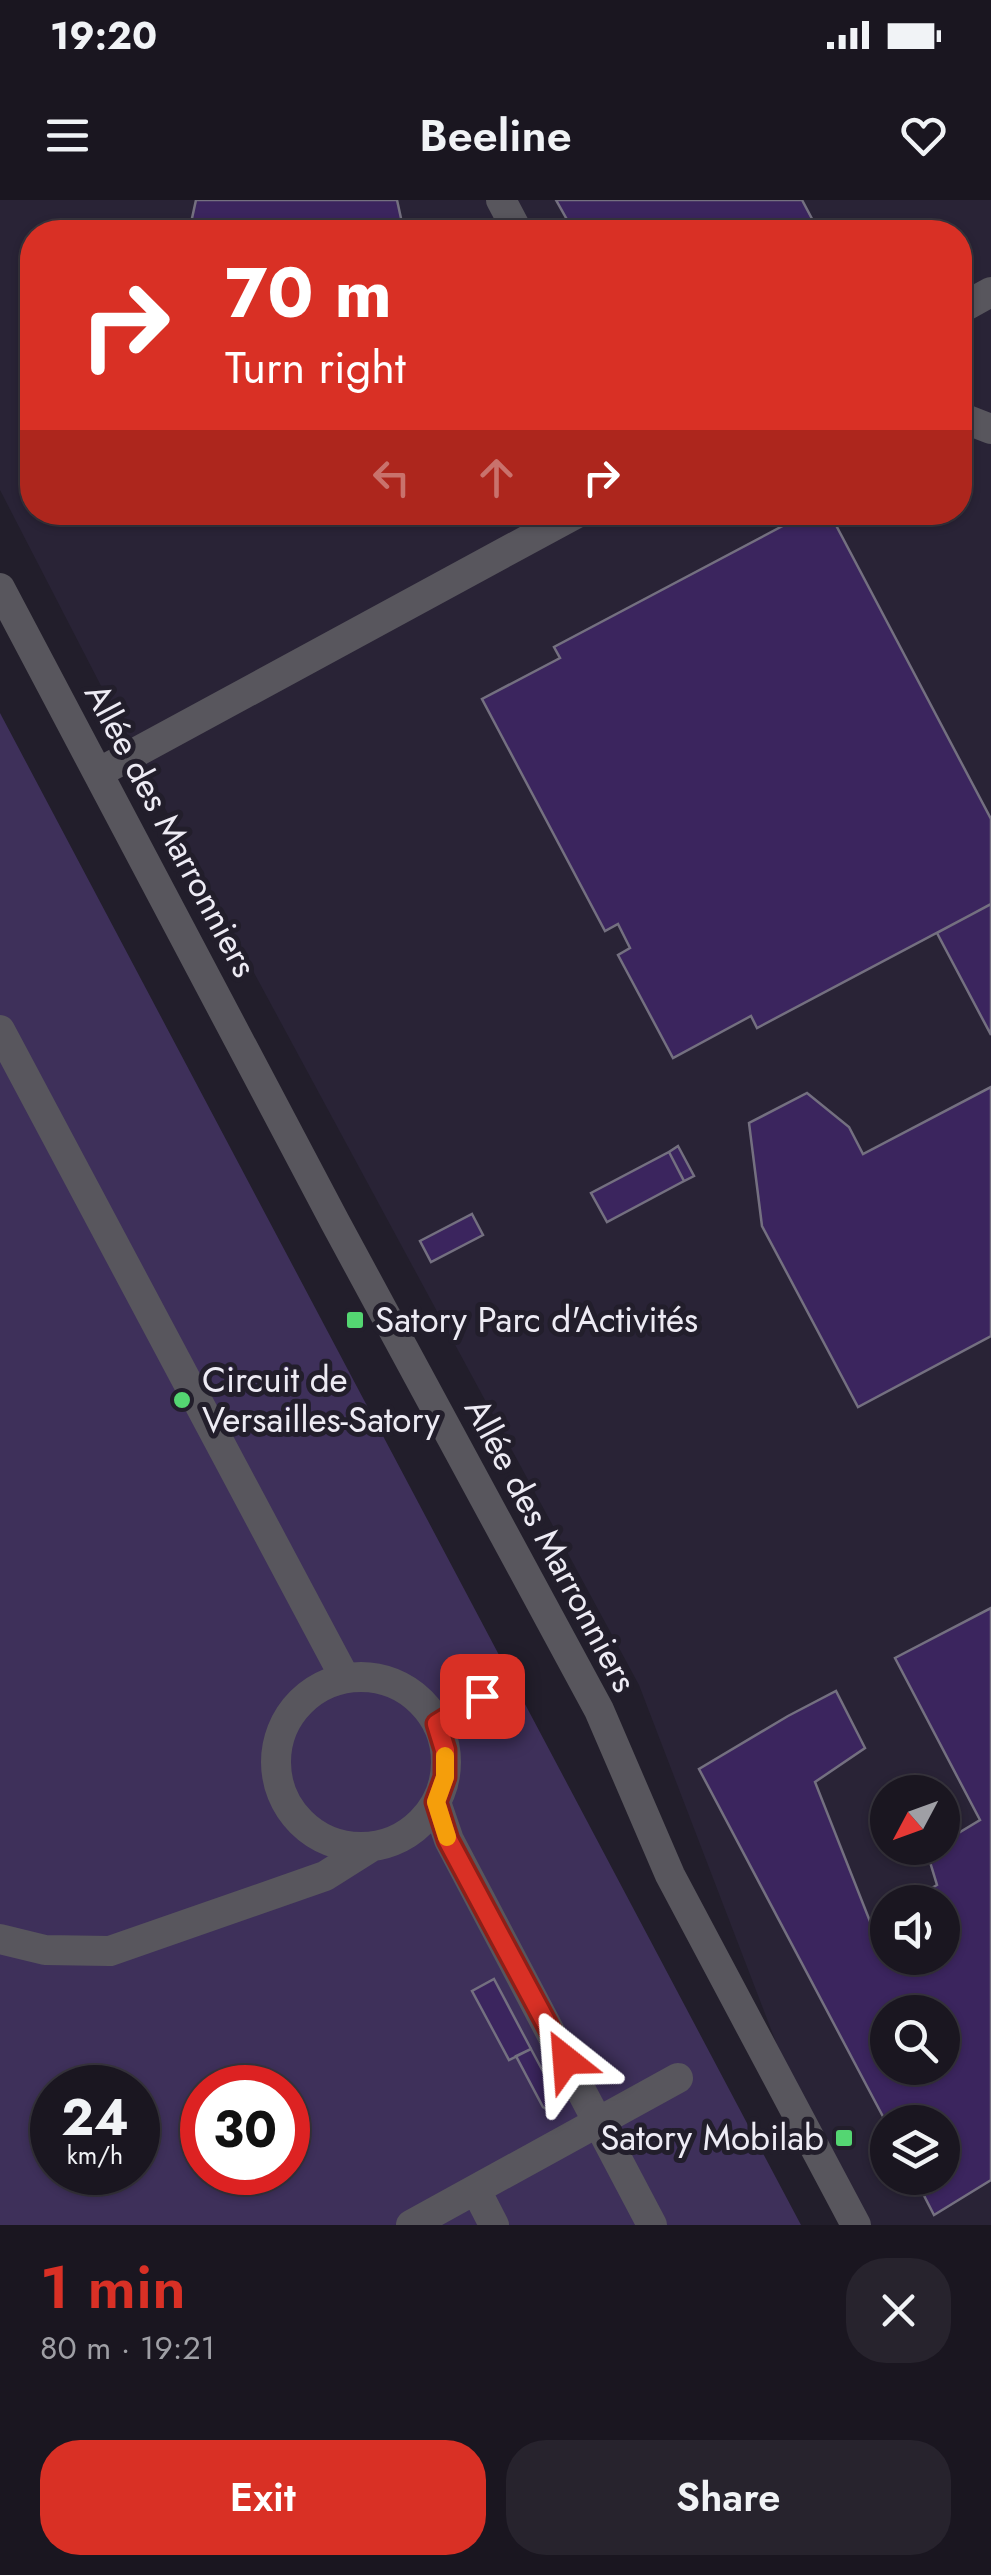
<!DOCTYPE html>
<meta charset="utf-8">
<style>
:root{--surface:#1a1620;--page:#27232d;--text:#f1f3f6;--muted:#9f9fa5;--line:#38353e;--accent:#d93025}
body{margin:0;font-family:Jost,sans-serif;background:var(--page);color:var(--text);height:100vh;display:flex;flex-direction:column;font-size:38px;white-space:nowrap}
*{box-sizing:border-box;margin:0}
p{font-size:32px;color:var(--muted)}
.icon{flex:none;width:55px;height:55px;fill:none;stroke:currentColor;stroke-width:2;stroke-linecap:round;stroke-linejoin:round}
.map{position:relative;height:2025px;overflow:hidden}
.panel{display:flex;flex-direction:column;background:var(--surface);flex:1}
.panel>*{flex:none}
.banner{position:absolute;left:20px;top:20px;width:952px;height:305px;border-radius:40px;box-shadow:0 2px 8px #0004,0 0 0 2px var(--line);background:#d93025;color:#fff;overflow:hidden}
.needle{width:65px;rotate:229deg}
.fabs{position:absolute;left:870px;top:1575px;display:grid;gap:20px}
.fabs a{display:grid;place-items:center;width:90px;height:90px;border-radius:50%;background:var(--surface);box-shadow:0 2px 8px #0004,0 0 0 2px var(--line);font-size:50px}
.speed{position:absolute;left:30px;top:1865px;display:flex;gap:20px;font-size:50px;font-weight:700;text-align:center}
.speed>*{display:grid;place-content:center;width:130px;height:130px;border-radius:50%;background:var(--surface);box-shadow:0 2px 8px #0004,0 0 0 2px var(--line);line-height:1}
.speed small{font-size:25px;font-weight:400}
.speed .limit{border:15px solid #d22;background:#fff;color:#111}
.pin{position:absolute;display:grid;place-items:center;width:85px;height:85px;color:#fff;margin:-42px;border-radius:20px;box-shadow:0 5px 15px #0006}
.me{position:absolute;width:110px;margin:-55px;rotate:332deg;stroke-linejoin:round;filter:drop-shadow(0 0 8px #0008)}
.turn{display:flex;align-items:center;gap:35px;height:210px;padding:0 40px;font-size:45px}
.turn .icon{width:130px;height:130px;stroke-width:2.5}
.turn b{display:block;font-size:70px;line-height:85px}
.lanes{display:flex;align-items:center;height:95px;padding:0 40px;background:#0003;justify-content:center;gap:50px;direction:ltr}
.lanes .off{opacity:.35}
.round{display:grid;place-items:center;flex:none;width:105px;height:105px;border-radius:40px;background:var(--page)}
.summary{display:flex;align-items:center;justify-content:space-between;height:170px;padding:0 40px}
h1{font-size:60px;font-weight:600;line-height:75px;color:var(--accent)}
.button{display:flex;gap:20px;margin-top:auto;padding:20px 40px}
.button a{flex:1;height:115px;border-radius:40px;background:var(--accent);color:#fff;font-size:40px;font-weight:600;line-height:115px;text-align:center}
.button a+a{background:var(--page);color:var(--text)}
.status{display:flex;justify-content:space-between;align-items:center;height:70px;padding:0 50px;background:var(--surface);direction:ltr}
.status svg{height:28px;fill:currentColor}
header{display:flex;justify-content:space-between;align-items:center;height:130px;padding:0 40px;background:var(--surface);font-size:45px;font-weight:600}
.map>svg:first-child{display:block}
.built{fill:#292336;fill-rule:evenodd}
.green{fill:#3e305a;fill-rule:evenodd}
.building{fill:#3b255e;stroke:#747080;stroke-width:2.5;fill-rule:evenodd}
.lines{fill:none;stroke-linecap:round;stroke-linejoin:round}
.minor{stroke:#58565d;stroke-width:30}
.route-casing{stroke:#8d1f18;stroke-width:25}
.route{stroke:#d93025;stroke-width:18}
.slow{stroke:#f59e0b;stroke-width:18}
.poi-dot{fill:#54d672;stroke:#221e2b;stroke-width:4}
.labels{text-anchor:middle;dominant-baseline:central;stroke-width:10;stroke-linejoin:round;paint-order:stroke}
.street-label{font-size:35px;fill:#edebf4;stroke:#221e2b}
.poi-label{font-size:35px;fill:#edebf4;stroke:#221e2b;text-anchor:start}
</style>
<div class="status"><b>19:20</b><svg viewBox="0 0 49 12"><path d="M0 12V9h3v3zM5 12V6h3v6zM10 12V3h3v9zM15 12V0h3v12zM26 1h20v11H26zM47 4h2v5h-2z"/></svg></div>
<header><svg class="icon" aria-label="menu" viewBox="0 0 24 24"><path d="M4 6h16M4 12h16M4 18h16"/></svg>Beeline<svg class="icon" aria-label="heart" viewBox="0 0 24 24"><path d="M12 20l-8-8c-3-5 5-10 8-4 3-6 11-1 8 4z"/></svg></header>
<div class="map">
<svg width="991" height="2025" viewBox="0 0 991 2025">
<rect width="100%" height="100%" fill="#221e2b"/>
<!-- built -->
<path class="built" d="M0,0H991V2025H846L639,1485L146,573L0,290ZM32,32H960V312H32ZM888,1592H942V1648H888ZM888,1702H942V1758H888ZM888,1812H942V1868H888ZM888,1922H942V1978H888Z"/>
<!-- green -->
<path class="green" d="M0,513L801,2025H0ZM52,1888H138V1972H52ZM202,1888H288V1972H202Z"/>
<!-- building -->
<path class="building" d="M196,0H397L404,32H189Z
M556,0H802L819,32H574Z
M809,312H829L991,619V704L757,828L751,816L673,858L618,755L630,748L618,724L605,731L482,499L560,458L554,447Z
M991,704V835L937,733Z
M991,887V1136L858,1207L762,1026L749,923L807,893L849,927L863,954Z
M678,946L694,976L684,981L669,952Z
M669,952L684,981L607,1022L591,993Z
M472,1014L483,1035L431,1062L420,1041Z
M991,1408V1980L934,2015L915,1978H942V1922H888V1926L699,1569L788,1516L836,1491L865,1548L815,1582L871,1724L888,1714V1758H942V1702H907L937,1685L927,1652L942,1648V1643L980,1620L895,1458ZM888,1812H942V1868H888Z
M494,1779L531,1849L509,1860L472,1791Z
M531,1849L561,1905L550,1911L543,1907L516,1856Z"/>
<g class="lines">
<!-- minor -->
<path class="minor" d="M501,0L518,32
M960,109L991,92
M960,217L991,229
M0,388L335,1022L599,1510L670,1675L856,2025
M98,573L579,312
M0,830L345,1478
M276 1562a85 85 0 1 1 170 0a85 85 0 1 1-170 0Z
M437,1524L482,1496
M436,1602L449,1640L652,2025
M0,1739L45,1750L110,1751L325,1676L371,1647
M476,1990L494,2025
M411,2025L678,1878"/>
</g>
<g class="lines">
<defs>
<path id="route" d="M482,1496L437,1524L445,1550V1577L436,1602L448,1640L566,1860"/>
</defs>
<!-- route casing -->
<use href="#route" class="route-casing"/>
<!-- route -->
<use href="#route" class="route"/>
<!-- slow -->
<path class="slow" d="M445,1556V1577L436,1602L447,1637"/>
</g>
<!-- markers -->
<g class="poi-dot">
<rect x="345" y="1110" width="20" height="20" rx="5"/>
<circle cx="182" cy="1200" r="10"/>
<rect x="834" y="1928" width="20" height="20" rx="5"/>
</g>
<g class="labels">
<!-- street labels -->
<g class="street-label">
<text transform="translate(171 630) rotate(62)">Allée des Marronniers</text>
<text transform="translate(551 1345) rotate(62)">Allée des Marronniers</text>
</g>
<!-- poi labels -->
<g class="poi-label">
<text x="375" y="1120">Satory Parc d'Activités</text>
<text x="202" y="1180">Circuit de<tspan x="202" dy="40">Versailles-Satory</tspan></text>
<text x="824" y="1938" text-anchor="end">Satory Mobilab</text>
</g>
</g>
</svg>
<div class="fabs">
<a><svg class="needle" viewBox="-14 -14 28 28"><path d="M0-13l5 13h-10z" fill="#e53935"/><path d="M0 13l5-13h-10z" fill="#9f9fa5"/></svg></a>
<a><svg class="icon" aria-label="sound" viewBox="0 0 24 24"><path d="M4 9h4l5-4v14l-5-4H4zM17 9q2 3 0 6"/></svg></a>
<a><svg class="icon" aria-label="search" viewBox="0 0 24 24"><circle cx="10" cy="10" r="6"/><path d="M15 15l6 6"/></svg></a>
<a><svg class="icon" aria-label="layers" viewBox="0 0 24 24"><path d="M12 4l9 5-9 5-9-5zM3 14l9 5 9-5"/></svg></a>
</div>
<div class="speed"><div>24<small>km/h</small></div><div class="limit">30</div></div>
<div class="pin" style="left:482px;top:1496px;background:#d93025"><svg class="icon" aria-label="arrive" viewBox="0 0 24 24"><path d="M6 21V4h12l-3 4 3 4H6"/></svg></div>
<svg class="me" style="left:566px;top:1860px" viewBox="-20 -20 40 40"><path d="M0-17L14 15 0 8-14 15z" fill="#d93025" stroke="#fff" stroke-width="4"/></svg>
<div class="banner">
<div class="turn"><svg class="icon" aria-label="right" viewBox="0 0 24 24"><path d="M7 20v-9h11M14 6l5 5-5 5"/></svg><div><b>70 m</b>Turn right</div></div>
<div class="lanes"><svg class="icon off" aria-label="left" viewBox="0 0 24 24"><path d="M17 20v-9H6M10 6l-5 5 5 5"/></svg><svg class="icon off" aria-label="ahead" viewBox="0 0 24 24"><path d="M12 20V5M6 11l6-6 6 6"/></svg><svg class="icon" aria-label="right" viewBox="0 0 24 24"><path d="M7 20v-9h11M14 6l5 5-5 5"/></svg></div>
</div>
</div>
<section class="panel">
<div class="summary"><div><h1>1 min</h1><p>80 m · 19:21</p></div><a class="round"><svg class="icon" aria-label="close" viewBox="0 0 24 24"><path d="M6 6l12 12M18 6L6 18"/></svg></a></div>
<div class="button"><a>Exit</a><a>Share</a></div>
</section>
